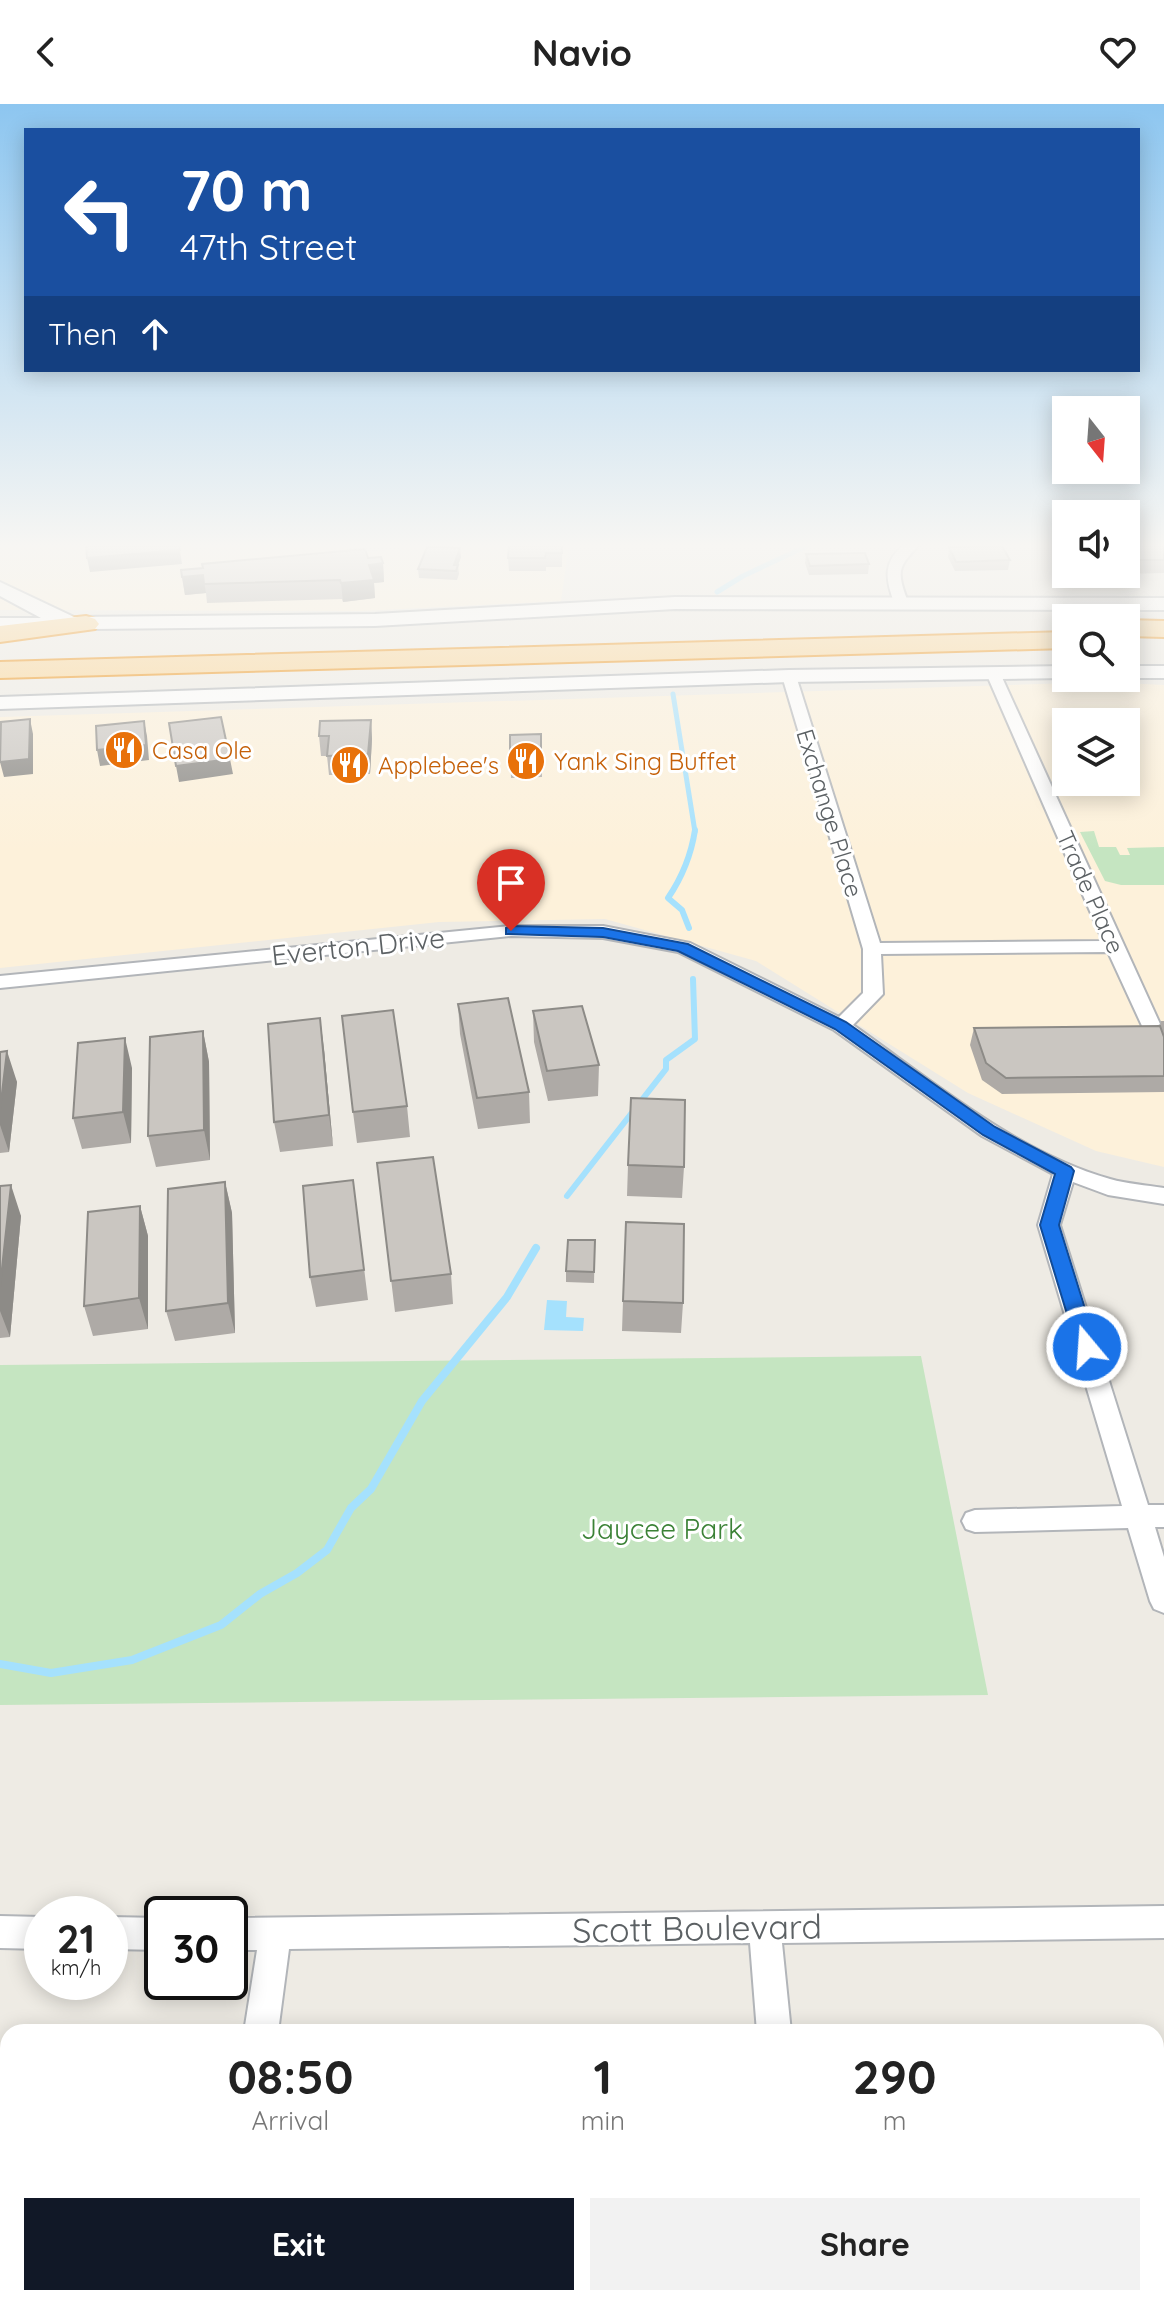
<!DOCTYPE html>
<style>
:root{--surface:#fff;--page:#f2f2f2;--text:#222;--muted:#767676;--accent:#111827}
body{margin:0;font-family:Quicksand,sans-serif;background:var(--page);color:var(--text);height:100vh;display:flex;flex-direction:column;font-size:30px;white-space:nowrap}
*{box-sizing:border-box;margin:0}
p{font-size:26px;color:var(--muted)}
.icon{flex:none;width:44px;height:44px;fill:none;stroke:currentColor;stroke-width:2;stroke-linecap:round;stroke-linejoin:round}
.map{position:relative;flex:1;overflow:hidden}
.panel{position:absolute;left:0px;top:1920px;width:1164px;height:282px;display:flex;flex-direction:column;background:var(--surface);border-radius:24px 24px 0 0;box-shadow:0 4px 20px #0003}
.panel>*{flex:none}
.guide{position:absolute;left:24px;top:24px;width:1116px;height:244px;border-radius:0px;box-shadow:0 4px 20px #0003;background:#1a4fa0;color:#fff;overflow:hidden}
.needle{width:52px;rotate:163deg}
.buttons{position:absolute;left:1052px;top:292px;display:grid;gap:16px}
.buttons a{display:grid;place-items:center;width:88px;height:88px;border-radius:0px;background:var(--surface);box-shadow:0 4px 20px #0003;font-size:40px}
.speed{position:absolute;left:24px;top:1792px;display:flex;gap:16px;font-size:40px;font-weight:700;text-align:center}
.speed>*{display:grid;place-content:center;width:104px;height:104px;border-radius:50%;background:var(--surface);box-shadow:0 4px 20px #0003;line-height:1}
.speed small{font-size:20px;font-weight:400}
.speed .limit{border:4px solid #111;border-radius:12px;background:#fff;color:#111}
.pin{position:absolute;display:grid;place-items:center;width:68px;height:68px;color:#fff;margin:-82px -34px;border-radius:50% 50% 50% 0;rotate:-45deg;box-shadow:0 0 8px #0007}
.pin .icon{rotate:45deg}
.me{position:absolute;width:88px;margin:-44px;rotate:342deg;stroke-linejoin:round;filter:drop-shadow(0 0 6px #0008)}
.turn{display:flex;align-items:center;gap:28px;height:168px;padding:0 24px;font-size:36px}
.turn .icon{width:104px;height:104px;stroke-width:2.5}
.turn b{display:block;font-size:56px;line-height:68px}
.then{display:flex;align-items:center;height:76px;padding:0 24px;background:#0003;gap:16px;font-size:30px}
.eta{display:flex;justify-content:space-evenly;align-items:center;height:136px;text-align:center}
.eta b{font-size:48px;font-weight:700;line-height:56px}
.action{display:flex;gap:16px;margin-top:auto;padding:16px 24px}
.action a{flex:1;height:92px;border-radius:0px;background:var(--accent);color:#fff;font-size:32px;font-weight:700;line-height:92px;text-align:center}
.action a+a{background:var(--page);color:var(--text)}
header{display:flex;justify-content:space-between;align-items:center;height:104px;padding:0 24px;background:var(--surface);font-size:36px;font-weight:700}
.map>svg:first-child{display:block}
.commercial{fill:#fdf1da;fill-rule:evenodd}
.green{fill:#c5e5c1}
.water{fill:#a5e1fd}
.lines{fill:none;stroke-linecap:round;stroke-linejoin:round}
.stream-far2{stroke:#a5e1fd;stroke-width:5}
.stream-far1{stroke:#a5e1fd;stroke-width:6}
.stream{stroke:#a5e1fd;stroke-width:8}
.street-casing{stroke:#b2b5b9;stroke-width:4}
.secondary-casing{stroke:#b1b5b9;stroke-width:4}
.highway-casing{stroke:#ed8b05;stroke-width:4}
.street{fill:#fff;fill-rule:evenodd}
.secondary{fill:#fff;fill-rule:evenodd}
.highway{fill:#fbd38f;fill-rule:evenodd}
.wall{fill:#aeaaa6}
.shaded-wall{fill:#8d8b87}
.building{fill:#cac6c1;stroke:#8d8b87;stroke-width:2}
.route{fill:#1a73e8;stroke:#114b97;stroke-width:2}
.labels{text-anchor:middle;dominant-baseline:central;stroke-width:6;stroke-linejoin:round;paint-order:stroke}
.far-food-label{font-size:24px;fill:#c56008;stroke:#fff;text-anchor:start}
.far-street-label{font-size:24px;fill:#5c6164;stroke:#fff}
.street-label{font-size:28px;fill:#5c6164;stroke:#fff}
.park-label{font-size:28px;fill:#3b8236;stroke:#fff}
.near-street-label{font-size:34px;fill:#5c6164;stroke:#fff}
</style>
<header><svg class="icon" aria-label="back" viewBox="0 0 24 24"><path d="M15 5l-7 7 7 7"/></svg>Navio<svg class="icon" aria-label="heart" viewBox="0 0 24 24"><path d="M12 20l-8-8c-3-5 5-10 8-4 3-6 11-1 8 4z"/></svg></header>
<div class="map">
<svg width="1164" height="2201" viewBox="0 0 1164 2201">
<rect width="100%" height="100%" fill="#eeebe4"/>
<!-- commercial -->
<path class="commercial" d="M0,440H194L195,445L248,440H342L356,449L452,440H569L561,497L362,507L0,506Z
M1103,578L1164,581V1063L1096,1047L968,989L756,857L605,815L439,818L0,864V613ZM1066,618H1126V678H1066Z"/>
<!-- green -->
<path class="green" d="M1094,727L1099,743H1116L1120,751H1130L1127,744L1164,743V781H1121L1105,777L1080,728Z
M921,1252L988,1591L0,1601V1261Z"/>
<!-- water -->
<path class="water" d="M547,1196L567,1197L566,1213L584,1214L583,1227L544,1226Z"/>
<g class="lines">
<!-- stream-far2 -->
<path class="stream-far2" d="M717,488L743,472L811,440
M673,590L695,728"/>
<!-- stream-far1 -->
<path class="stream-far1" d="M689,824L682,806L668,794C683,772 691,752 695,726
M567,1092L666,965V956L695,935L693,875"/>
<!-- stream -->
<path class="stream" d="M0,1560L51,1569L132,1556L221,1521L260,1490L297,1469L327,1446L351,1404L371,1385L422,1297L507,1193L536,1144"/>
<defs>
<path id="street" d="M905,440H920C898,463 896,466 908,498L901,502L894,498C885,474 883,457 905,440Z
M993,565L1000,569L1160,920L1150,926L1143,924L1108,848L881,850L883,890L853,921C931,976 1017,1049 1110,1075C1127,1080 1146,1081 1164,1084V1100L1108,1091L1073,1078L1060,1121L1148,1401H1164V1423H1155L1164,1453V1509L1154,1505L1150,1497L1128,1424L975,1428L966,1425L962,1417L966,1409L975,1406L1122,1402L1038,1121L1053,1070L982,1032L834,926L678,848L603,834L511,832L0,884V872L511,822H603L690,839L839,913L863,889V845L782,572L789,568L796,572L880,839L1103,837L986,569Z
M1164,1802V1834L782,1839L791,1928H757L750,1839L289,1845L278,1928H244L257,1846H230V1814Z
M0,1812L42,1813V1845L0,1844Z
M110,1813L162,1814V1846L110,1845Z
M153,2194H189L186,2201H150Z
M731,2194H767L765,2201H729Z"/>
<path id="secondary" d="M0,478L74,513L375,510L675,493L1164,494V506L675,505L375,522L0,526V514H41L0,492Z
M1066,562V574L789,578L0,605V593L789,566Z
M1126,562H1164V574H1126Z"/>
<path id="highway" d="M86,512L95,515L99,520L95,525L0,538V522Z
M1126,516L1164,517V533L1126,532Z
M1066,528V544L0,574V558Z"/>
</defs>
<!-- street casing -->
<use href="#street" class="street-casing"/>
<!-- secondary casing -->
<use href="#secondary" class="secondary-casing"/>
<!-- highway casing -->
<use href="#highway" class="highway-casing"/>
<!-- street -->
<use href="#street" class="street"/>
<!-- secondary -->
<use href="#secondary" class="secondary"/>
<!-- highway -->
<use href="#highway" class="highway"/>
</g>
<!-- wall -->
<path class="wall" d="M21,440H53V441Z
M562,440V463H546V467H509L508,454Z
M1126,440L1164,443V469L1121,470H1126Z
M949,443L1010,456L1008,466L955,467L948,453Z
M806,450L869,460L868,470L809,471L805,459Z
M461,453L458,461L459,470L457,476L419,474L418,465Z
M368,454L383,459L384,478L374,479L375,494L343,498L342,495L207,499L206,489L185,491L182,473Z
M371,616L372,635L370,670L329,671L327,652H321L319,632Z
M541,630L542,673L511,674L510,631Z
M458,900L529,988L530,1019L478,1025L460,930Z
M533,907L599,961L598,992L548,997L534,938Z
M1161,917H1164V988L1002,990L982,976L970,941L974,924L1160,922Z
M203,927L209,958L210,1056L156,1063L148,1032Z
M324,945L333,1042L280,1048L274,1018Z
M0,948L17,978L9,1048L0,1049Z
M132,964L131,1039L82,1045L73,1014Z
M407,1002L410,1033L357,1039L353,1008Z
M377,1059L451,1170L453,1200L395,1208Z
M628,1061L684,1063L682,1094L627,1092Z
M353,1076L368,1196L316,1203L310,1173Z
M225,1078L232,1109L235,1229L175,1237L166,1207Z
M0,1082L21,1112L10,1233L0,1234Z
M140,1102L148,1132V1225L93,1232L84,1202Z
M595,1136L594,1179L566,1178V1167Z
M623,1197L683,1199L681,1229L622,1227Z"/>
<!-- shaded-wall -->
<path class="shaded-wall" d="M179,440L182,460L90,468L87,454Z
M460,444L461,453L456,467L454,461Z
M383,459L384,478L374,479L375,494L343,498L341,479L369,461Z
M203,471L206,489L185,491L182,473Z
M30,615L33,630V670L4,673L0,658Z
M371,616L372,635L370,670L368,650Z
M144,617L147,632L149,656L100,662L97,646Z
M230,655L233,670L179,678L176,662Z
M320,914L324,945L333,1042L329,1011Z
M203,927L209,958L210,1056L204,1026Z
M125,934L132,964L131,1039L123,1008Z
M7,947L17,978L9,1048L0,1021V1006Z
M225,1078L232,1109L235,1229L228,1199Z
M11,1081L21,1112L10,1233L0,1207V1183Z
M140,1102L148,1132V1225L139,1194Z"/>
<!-- building -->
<path class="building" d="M86,440H179L180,446L87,454Z
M509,440H562V449H546L545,454H508Z
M1126,440H1162L1164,443V456H1126Z
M1002,442L1010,456L956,458L949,443Z
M427,443L460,444L454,461H458L456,467L418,465Z
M365,445L368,454L381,453L383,459L369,461L374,476L341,479L340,476L204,480L203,471L182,473L181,466L203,464L202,460Z
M865,449L869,460L810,462L806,450Z
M221,613L230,655L176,662L169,619Z
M30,615L29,655L0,658L1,618Z
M371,616L368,650L327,652L329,632H319L320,617Z
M144,617L146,641L97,646L96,622Z
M541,630V663H510V631Z
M508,894L529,988L477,994L458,900Z
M582,902L599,961L547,967L533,907Z
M393,906L407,1002L353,1008L342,912Z
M320,914L329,1011L274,1018L268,920Z
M1160,922L1164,933V972L1006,974L986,959L974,924Z
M203,927L204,1026L148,1032L150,933Z
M125,934L123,1008L73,1014L78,939Z
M7,947L0,1006V948Z
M631,994L685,996L684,1063L628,1061Z
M433,1053L451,1170L391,1177L377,1059Z
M353,1076L364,1166L310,1173L303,1082Z
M225,1078L228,1199L166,1207L168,1085Z
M11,1081L0,1183V1082Z
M140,1102L139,1194L84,1202L88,1108Z
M626,1118L684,1120L683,1199L623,1197Z
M568,1136H595L594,1168L566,1167Z"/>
<!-- sky -->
<linearGradient id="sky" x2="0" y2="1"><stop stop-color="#8dc6f0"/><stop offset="0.59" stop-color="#f7f6f3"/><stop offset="1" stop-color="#f7f6f3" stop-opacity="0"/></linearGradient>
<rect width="1164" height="748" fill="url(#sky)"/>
<!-- route -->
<path class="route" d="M511,822L603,824L688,840L846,918L995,1023L1071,1063L1074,1067L1059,1121L1097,1243L1094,1248H1080L1077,1243L1040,1121L1055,1070L983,1031L835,925L678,847L603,833L506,830V824Z"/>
<!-- icons -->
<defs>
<symbol id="restaurant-disc" viewBox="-11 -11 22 22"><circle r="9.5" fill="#e8710a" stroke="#fff"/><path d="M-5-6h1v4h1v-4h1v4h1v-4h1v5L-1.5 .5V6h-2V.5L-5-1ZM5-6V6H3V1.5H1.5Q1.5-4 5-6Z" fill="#fff"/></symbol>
</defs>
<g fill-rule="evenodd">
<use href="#restaurant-disc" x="102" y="624" width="44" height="44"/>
<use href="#restaurant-disc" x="504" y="635" width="44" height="44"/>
<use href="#restaurant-disc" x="328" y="639" width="44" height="44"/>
</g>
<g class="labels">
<!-- far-food labels -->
<g class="far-food-label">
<text x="152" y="646">Casa Ole</text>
<text x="554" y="657">Yank Sing Buffet</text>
<text x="378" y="661">Applebee's</text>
</g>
<!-- far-street labels -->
<g class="far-street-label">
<text transform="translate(830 709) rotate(73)">Exchange Place</text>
<text transform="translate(1091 788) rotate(66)">Trade Place</text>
</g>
<!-- street labels -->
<g class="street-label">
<text transform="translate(358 842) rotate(-6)">Everton Drive</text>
</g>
<!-- park labels -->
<g class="park-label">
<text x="662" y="1424">Jaycee Park</text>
</g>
<!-- near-street labels -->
<g class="near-street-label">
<text transform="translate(697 1824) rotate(-1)">Scott Boulevard</text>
</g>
</g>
</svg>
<div class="buttons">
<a><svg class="needle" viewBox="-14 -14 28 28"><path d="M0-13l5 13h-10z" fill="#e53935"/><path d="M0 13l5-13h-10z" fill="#767676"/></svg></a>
<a><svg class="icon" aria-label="sound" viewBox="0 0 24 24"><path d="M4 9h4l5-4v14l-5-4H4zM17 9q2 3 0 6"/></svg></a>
<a><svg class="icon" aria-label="search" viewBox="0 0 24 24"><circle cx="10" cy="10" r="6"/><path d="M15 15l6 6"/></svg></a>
<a><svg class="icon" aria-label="layers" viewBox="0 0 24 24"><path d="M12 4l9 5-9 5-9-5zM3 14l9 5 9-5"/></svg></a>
</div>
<div class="speed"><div>21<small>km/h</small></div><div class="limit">30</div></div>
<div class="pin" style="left:511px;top:827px;background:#d93025"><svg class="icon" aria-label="arrive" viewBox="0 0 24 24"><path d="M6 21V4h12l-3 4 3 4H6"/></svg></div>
<svg class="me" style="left:1087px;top:1243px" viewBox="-20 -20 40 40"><circle r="17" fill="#1a73e8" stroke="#fff" stroke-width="3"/><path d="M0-11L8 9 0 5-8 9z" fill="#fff"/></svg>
<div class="guide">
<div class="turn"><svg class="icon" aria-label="left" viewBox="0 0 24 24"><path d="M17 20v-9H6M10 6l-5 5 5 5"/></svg><div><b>70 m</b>47th Street</div></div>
<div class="then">Then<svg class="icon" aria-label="ahead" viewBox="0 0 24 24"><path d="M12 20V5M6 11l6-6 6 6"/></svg></div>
</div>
<section class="panel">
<div class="eta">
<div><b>08:50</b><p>Arrival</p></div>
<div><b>1</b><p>min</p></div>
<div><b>290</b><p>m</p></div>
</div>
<div class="action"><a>Exit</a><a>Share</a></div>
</section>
</div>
